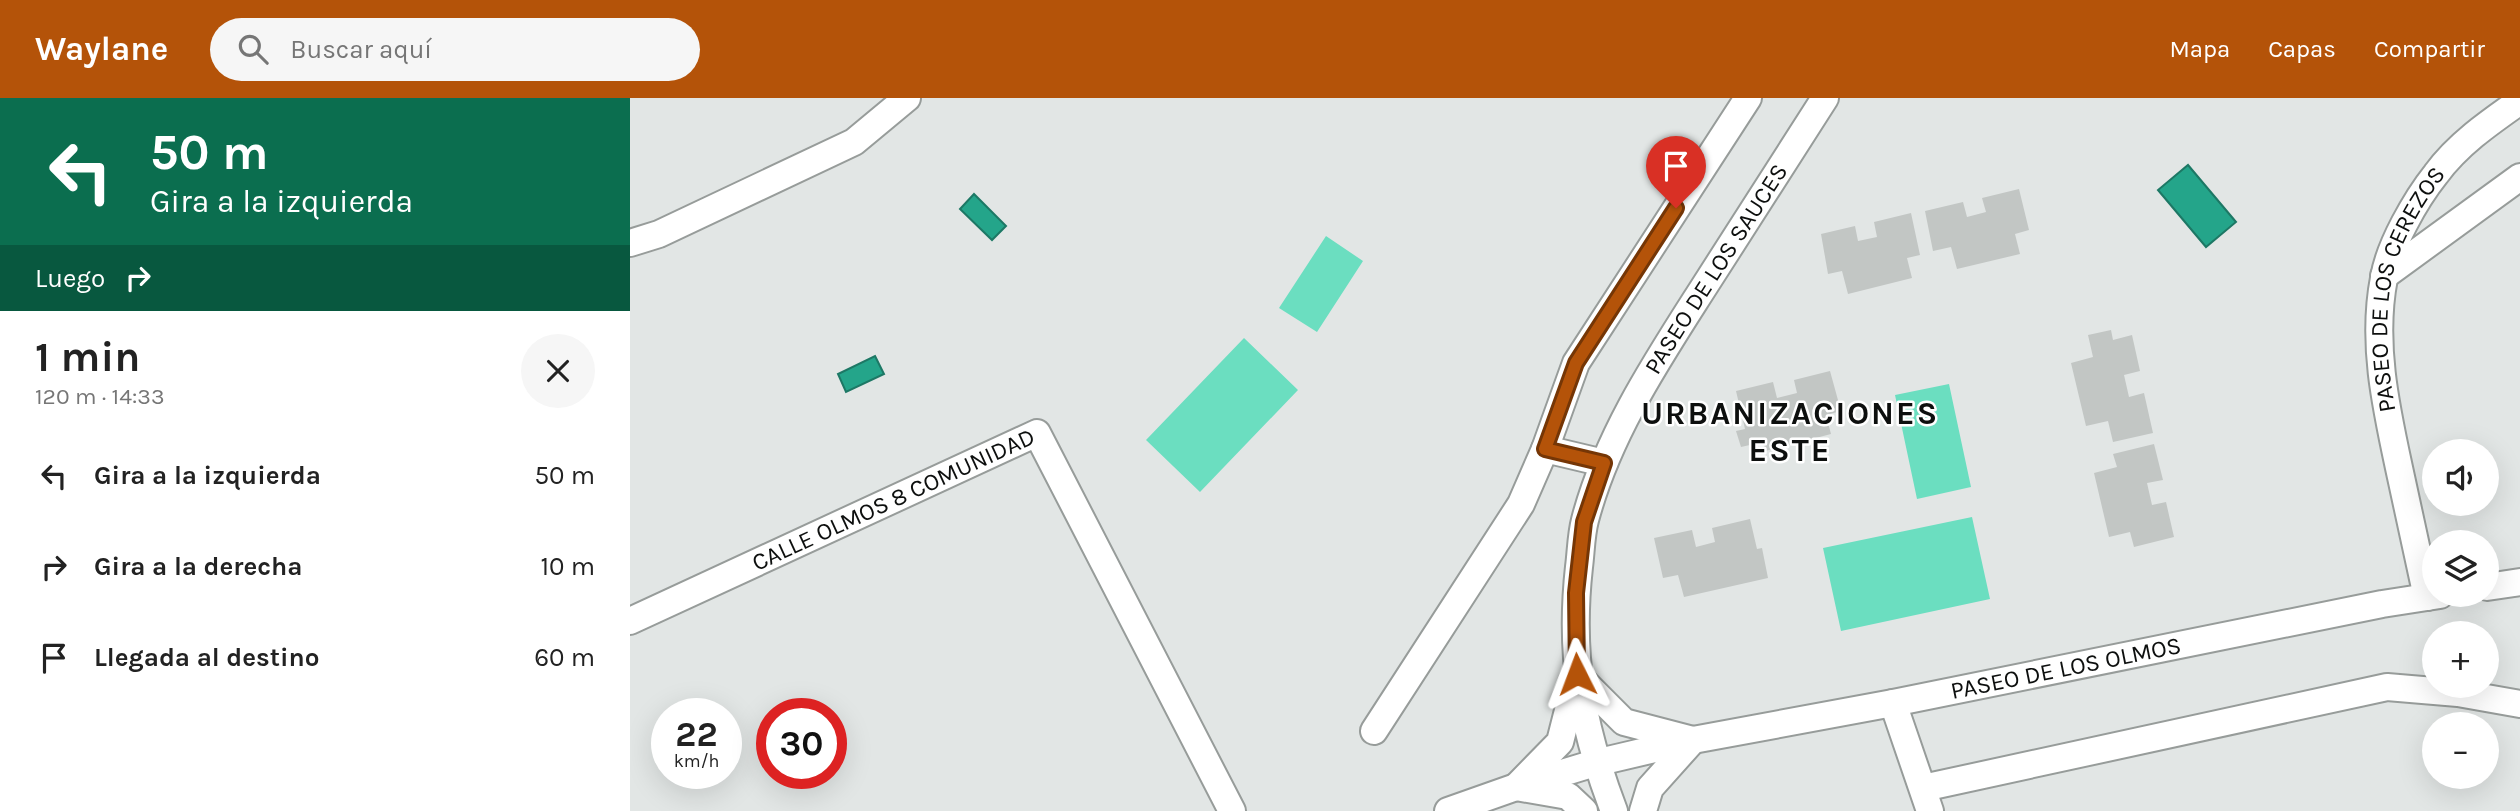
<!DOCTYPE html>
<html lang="es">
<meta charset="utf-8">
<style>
:root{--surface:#fff;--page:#f6f6f6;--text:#222;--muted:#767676;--accent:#b45309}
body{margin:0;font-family:Karla,sans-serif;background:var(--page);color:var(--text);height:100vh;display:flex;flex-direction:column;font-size:26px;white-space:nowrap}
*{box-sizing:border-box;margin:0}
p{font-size:23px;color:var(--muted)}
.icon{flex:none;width:38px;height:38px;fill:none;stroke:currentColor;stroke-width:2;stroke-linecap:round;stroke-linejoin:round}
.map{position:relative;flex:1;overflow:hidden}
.drawer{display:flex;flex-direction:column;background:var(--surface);width:630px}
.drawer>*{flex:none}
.hud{background:#0b6e4f;color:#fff;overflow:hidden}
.buttons{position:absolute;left:1792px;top:341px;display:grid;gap:14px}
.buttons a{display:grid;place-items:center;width:77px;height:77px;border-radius:50%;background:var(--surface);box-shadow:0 7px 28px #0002;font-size:35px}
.speed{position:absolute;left:21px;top:600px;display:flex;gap:14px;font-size:35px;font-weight:700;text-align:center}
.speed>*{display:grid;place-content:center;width:91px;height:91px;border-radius:50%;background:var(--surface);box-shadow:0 7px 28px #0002;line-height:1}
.speed small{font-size:18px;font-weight:400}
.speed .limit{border:10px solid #d22;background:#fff;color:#111}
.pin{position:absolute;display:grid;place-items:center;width:60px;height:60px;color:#fff;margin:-72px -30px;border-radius:50% 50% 50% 0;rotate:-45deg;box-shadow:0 0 7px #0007}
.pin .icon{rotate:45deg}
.me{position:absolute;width:77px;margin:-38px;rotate:357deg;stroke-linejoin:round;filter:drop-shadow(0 0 5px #0008)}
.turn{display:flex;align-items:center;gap:24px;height:147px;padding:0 35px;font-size:32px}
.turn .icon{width:91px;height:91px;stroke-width:2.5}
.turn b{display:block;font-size:49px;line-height:60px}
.then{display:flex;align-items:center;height:66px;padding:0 35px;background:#0003;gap:14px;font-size:26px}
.round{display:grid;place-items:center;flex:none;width:74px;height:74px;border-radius:37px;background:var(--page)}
.head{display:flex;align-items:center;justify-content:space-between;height:119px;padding:0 35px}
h1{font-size:42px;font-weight:700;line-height:52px}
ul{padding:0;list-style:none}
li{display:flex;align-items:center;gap:21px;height:91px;padding:0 35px}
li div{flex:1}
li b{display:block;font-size:26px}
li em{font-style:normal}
header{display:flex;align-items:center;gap:42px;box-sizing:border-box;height:98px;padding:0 35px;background:var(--accent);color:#fff}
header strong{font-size:33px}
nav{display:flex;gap:38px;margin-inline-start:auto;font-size:24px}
.search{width:490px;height:63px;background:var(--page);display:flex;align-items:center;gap:18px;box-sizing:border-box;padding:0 24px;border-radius:38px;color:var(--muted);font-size:26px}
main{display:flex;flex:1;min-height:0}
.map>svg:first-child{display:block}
.green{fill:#6bdec0}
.water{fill:#24a58a;stroke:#1d7865;stroke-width:2}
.building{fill:#c2c6c4}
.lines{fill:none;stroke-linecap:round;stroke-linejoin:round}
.minor-casing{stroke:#979c9a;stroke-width:30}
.minor{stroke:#fff;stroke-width:26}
.route-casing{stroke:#753606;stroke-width:18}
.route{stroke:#b45309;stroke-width:12}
.labels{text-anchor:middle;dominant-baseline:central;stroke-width:5;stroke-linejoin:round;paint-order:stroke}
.street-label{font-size:24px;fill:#0d0f0e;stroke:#fff}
.district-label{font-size:32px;font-weight:bold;letter-spacing:2px;fill:#0d0f0e;stroke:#fff}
</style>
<header>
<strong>Waylane</strong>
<div class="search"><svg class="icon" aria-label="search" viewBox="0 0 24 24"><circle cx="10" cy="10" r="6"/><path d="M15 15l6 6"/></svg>Buscar aquí</div>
<nav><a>Mapa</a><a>Capas</a><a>Compartir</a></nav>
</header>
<main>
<section class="drawer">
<div class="hud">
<div class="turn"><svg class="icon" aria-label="left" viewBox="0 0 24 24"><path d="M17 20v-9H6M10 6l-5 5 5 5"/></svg><div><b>50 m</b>Gira a la izquierda</div></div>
<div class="then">Luego<svg class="icon" aria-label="right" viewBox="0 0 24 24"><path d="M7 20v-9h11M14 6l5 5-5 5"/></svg></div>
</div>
<div class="head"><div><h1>1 min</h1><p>120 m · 14:33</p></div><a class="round"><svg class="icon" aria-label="close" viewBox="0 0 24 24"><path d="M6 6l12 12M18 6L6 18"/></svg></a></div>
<ul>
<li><svg class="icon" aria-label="left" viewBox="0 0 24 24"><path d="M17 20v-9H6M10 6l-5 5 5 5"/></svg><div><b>Gira a la izquierda</b></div><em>50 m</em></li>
<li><svg class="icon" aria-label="right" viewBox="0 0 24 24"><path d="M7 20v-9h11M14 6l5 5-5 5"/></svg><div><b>Gira a la derecha</b></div><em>10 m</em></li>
<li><svg class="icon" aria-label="arrive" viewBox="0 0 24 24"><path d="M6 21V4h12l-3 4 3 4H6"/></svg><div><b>Llegada al destino</b></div><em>60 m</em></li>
</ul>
</section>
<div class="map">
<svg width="1890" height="713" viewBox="0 0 1890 713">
<rect width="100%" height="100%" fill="#e2e6e5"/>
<!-- green -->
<path class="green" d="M696,138L733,163L687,234L649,210Z
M614,240L668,292L570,394L516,342Z
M1319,286L1341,389L1287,401L1265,297Z
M1342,419L1360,501L1211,533L1193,450Z"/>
<!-- water -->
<path class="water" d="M1558,67L1606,124L1576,149L1528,92Z
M344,96L376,128L362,142L330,111Z
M245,258L254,276L216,294L208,276Z"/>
<!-- building -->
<path class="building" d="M1389,91L1399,132L1385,136L1390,156L1327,171L1321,149L1303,153L1295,113L1333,104L1337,119L1356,114L1352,100Z
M1281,115L1290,157L1277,160L1282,180L1218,196L1212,173L1198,176L1191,136L1225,128L1228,143L1247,139L1244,124Z
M1481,232L1483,242L1502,237L1510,273L1494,277L1499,299L1514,295L1523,335L1483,344L1478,323L1456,328L1441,265L1463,259L1458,237Z
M1200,273L1211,313L1196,317L1201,336L1135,353L1133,344L1111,349L1106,333L1115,331L1106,293L1143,284L1147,300L1167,295L1164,282Z
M1524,346L1533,382L1517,385L1522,407L1536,404L1544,439L1504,449L1500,434L1479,439L1464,375L1487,369L1483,356Z
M1120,421L1127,451L1132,450L1138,480L1054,499L1048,477L1033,480L1024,440L1062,432L1066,449L1085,444L1082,430Z"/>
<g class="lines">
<defs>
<g id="minor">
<path d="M0,145L29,136L224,44L277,0"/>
<path d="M1754,178L1890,79"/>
<path d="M915,351L974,365"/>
<path d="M1857,489L1890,484"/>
<path id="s1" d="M1797,499C1788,459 1780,419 1771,379C1757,314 1741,247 1754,180C1759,148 1786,101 1806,76C1828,46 1860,24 1890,3"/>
<path id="s2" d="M0,523L407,335L602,713"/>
<path d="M947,577L994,624L1063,642L1020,690L1013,713"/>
<path d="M945,585L930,644L886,689L938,698L954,713"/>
<path d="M1263,605L1300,713"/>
<path d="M744,633L891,406L915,351L946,265L1118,0"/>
<path d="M1293,690L1757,589L1828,595L1890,606"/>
<path id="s3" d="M818,713L886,689L965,665L1063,642L1263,605L1752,506L1810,497"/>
<path id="s4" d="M984,713C952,629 939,559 949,469C951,454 951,437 955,422C977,338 1026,264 1072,192C1113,128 1154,64 1195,0"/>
</g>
</defs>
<!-- minor casing -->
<use href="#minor" class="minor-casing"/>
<!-- minor -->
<use href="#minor" class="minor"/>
</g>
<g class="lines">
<defs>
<path id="route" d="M947,576L946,495L954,424L974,365L915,351L946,265L1046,110"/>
</defs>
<!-- route casing -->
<use href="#route" class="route-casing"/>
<!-- route -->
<use href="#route" class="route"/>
</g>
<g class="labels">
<!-- street labels -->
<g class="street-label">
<text stroke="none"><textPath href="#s4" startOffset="581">PASEO DE LOS SAUCES</textPath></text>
<text stroke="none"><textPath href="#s1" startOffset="318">PASEO DE LOS CEREZOS</textPath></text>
<text stroke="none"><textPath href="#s2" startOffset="290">CALLE OLMOS 8 COMUNIDAD</textPath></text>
<text stroke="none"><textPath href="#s3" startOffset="635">PASEO DE LOS OLMOS</textPath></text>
</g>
<!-- district labels -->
<g class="district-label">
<text x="1160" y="315">URBANIZACIONES<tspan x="1160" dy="37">ESTE</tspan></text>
</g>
</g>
</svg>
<div class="buttons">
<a><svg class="icon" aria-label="sound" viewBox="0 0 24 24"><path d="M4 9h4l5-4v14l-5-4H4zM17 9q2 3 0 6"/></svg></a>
<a><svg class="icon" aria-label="layers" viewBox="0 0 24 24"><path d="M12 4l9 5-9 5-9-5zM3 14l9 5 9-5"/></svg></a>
<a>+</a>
<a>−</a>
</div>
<div class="speed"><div>22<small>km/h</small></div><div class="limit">30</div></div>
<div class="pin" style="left:1046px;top:110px;background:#d93025"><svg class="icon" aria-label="arrive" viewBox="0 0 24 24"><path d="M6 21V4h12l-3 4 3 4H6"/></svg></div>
<svg class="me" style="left:947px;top:576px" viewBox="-20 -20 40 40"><path d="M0-17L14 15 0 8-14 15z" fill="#b45309" stroke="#fff" stroke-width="4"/></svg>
</div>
</main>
